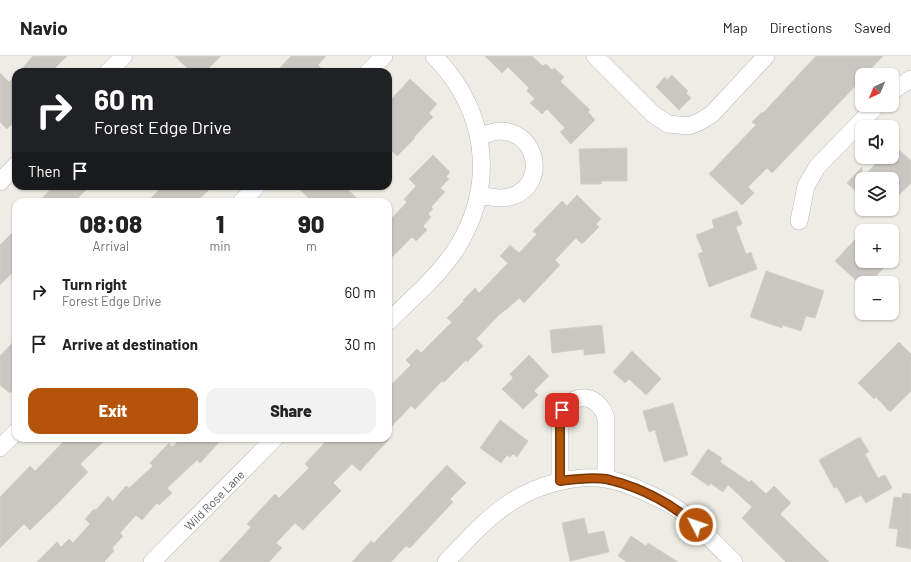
<!DOCTYPE html>
<meta charset="utf-8">
<style>
:root{--surface:#fff;--page:#f2f2f2;--text:#222;--muted:#767676;--line:#e0e0e0;--accent:#b45309}
body{margin:0;font-family:Barlow,sans-serif;background:var(--page);color:var(--text);height:100vh;display:flex;flex-direction:column;font-size:15px;white-space:nowrap}
*{box-sizing:border-box;margin:0}
p{font-size:13px;color:var(--muted)}
.icon{flex:none;width:22px;height:22px;fill:none;stroke:currentColor;stroke-width:2;stroke-linecap:round;stroke-linejoin:round}
.map{position:relative;flex:1;overflow:hidden}
.panel{position:absolute;left:12px;top:142px;width:380px;height:244px;display:flex;flex-direction:column;background:var(--surface);border-radius:12px;box-shadow:0 1px 3px #0004}
.panel>*{flex:none}
.banner{position:absolute;left:12px;top:12px;width:380px;height:122px;border-radius:12px;box-shadow:0 1px 3px #0004;background:#202124;color:#fff;overflow:hidden}
.needle{width:26px;rotate:224deg}
.fabs{position:absolute;left:855px;top:12px;display:grid;gap:8px}
.fabs a{display:grid;place-items:center;width:44px;height:44px;border-radius:8px;background:var(--surface);box-shadow:0 1px 3px #0004;font-size:20px}
.pin{position:absolute;display:grid;place-items:center;width:34px;height:34px;color:#fff;margin:-17px;border-radius:8px;box-shadow:0 2px 6px #0006}
.me{position:absolute;width:44px;margin:-22px;rotate:311deg;stroke-linejoin:round;filter:drop-shadow(0 0 3px #0008)}
.turn{display:flex;align-items:center;gap:14px;height:84px;padding:0 16px;font-size:18px}
.turn .icon{width:52px;height:52px;stroke-width:2.5}
.turn b{display:block;font-size:28px;line-height:34px}
.then{display:flex;align-items:center;height:38px;padding:0 16px;background:#0003;gap:8px;font-size:15px}
.eta{display:flex;justify-content:space-evenly;align-items:center;height:68px;text-align:center}
.eta b{font-size:24px;font-weight:800;line-height:28px}
.cta{display:flex;gap:8px;margin-top:auto;padding:8px 16px}
.cta a{flex:1;height:46px;border-radius:12px;background:var(--accent);color:#fff;font-size:16px;font-weight:800;line-height:46px;text-align:center}
.cta a+a{background:var(--page);color:var(--text)}
ul{padding:0;list-style:none}
li{display:flex;align-items:center;gap:12px;height:52px;padding:0 16px}
li div{flex:1}
li b{display:block;font-size:15px}
li em{font-style:normal}
header{display:flex;align-items:center;gap:24px;box-sizing:border-box;height:56px;padding:0 20px;background:var(--surface);border-bottom:1px solid var(--line)}
header strong{font-size:19px}
nav{display:flex;gap:22px;margin-inline-start:auto;font-size:14px}
.map>svg:first-child{display:block}
.building{fill:#cac7c2;stroke:#d3d0c3}
.lines{fill:none;stroke-linecap:round;stroke-linejoin:round}
.street-casing{stroke:#b5b6bb;stroke-width:18}
.street{stroke:#fff;stroke-width:17}
.route-casing{stroke:#753606;stroke-width:10}
.route{stroke:#b45309;stroke-width:7}
.labels{text-anchor:middle;dominant-baseline:central;stroke-width:4;stroke-linejoin:round;paint-order:stroke}
.street-label{font-size:12px;fill:#5c5f65;stroke:#fff}
</style>
<header>
<strong>Navio</strong>
<nav><a>Map</a><a>Directions</a><a>Saved</a></nav>
</header>
<div class="map">
<svg width="911" height="506" viewBox="0 0 911 506">
<rect width="100%" height="100%" fill="#eeede5"/>
<!-- building -->
<path class="building" d="M33,0H67L51,16H19Z
M175,0H221L205,16H191Z
M291,0H326L318,9L325,16H276Z
M485,0H532L543,10L546,8L552,14L554,12L564,21L560,25L590,54L588,56L595,64L571,88L560,76L565,72L547,53L542,58L530,47L535,43L527,35L529,32L508,11L502,17Z
M816,0H883L865,19H862L861,24L772,117L767,112L748,131L754,137L742,149L709,118L756,69L752,66L762,56L763,57Z
M0,17L9,26L16,19V64L7,73L0,66Z
M672,19L688,35L686,37L691,42L679,54L656,31L665,21L667,24Z
M410,23L437,48L429,57L433,61L414,81L415,82L397,100L388,91V47Z
M892,87L911,105V127L892,146V123H862V141L847,127L862,111V122L882,101H892Z
M627,92V125H601V128H581L579,93Z
M433,99L450,116L446,121L449,123L440,132L445,136L431,151L433,153L428,158L431,161L423,170L427,174L416,185L412,181L388,205V166L407,146L404,143L416,130L409,123Z
M54,130H90L74,146H38Z
M163,130H213L196,146H147Z
M296,130H344L361,146H313Z
M577,139L601,163L596,168L599,171L582,188L576,182L555,204L560,209L524,247L519,242L506,254H505L497,261L476,283L483,290L467,306L466,304L444,326L442,325L415,353L411,350L388,374V332L411,309L406,304L417,293L421,297L452,266L447,262L464,245L463,244L475,232L479,237L508,207L500,200L510,189L519,197L537,178L533,175L562,145L567,150Z
M737,155L742,168L736,171L746,198L751,196L757,213L709,231L698,198L703,196L696,179L714,172L712,164Z
M16,173V213L0,229V189Z
M862,176V205H890L876,220L883,227H859L835,205Z
M766,215L824,235L815,262L806,260L801,275L782,269V272L750,261Z
M602,269L605,297L584,299V293L552,297L550,274Z
M16,283V330L10,337L0,329V300Z
M899,286L911,298V335L890,356L876,341L874,343L858,327Z
M632,295L661,323L646,339L629,323L625,327L613,316Z
M529,299L549,320L534,335L538,339L523,353L502,333L513,322L510,318Z
M673,347L688,399L664,406L655,374L649,376L643,355Z
M500,364L528,385L517,401L513,398L510,401L507,399L501,407L480,392Z
M860,381L869,396L865,398L878,422L885,419L892,432L866,447L861,439L846,447L837,431L834,432L819,404Z
M67,382H107L80,408L88,416L58,447L30,474L24,468L0,492V441L30,410L35,415Z
M181,382H223L200,407L197,404L167,432L172,437L159,449L157,447L142,464L136,459L120,477L123,480L112,492L114,495L104,506H37L57,486L61,491L69,483L73,487L90,468L85,463L94,453L96,454L108,440L113,445L126,430L129,432L153,410L150,407L169,387L172,391Z
M329,382H390L360,415L352,408L333,427L341,435L303,474L295,467L276,487L282,492L269,506H219L251,471L247,468L275,438L279,442L309,412L305,408Z
M708,393L722,402L720,406L749,426L751,424L766,438L774,430L791,447L780,458L829,506H786L742,462L752,451L728,429L723,436L710,427L709,430L691,418Z
M447,409L466,427L450,443L453,446L410,492L406,490L391,506H352L371,485L374,487Z
M903,437L911,438V493L896,490L898,473L889,472L894,441L902,442Z
M584,462L588,478L604,475L609,496L570,505L562,467Z
M631,480L646,490L648,487L678,506H627L618,500Z"/>
<g class="lines">
<defs>
<path id="street" d="M595,0L654,59L668,68L688,70L699,66L712,58L766,0
M108,16L124,0
M368,16L384,0
M892,35L911,23
M479,80C486,79 493,75 500,75C537,75 548,127 513,140C502,144 490,141 479,139
M0,126L16,109
M241,146L257,130
M799,165L806,130L817,111L877,49
M388,266C412,242 440,219 458,190C497,125 486,53 434,0
M0,392L16,376
M560,425V363C568,335 598,335 606,362V423
M152,506L275,382
M446,506C466,485 486,462 511,446C537,429 575,418 606,423C620,425 634,431 647,437C658,442 669,447 679,454C699,469 716,489 734,506"/>
</defs>
<!-- street casing -->
<use href="#street" class="street-casing"/>
<!-- street -->
<use href="#street" class="street"/>
</g>
<g class="lines">
<defs>
<path id="route" d="M562,354L560,362V425C575,423 591,421 606,423C611,424 616,426 621,427C650,436 673,449 696,469"/>
</defs>
<!-- route casing -->
<use href="#route" class="route-casing"/>
<!-- route -->
<use href="#route" class="route"/>
</g>
<g class="labels">
<!-- street labels -->
<g class="street-label">
<text transform="translate(214 444) rotate(-45)">Wild Rose Lane</text>
</g>
</g>
</svg>
<div class="fabs">
<a><svg class="needle" viewBox="-14 -14 28 28"><path d="M0-13l5 13h-10z" fill="#e53935"/><path d="M0 13l5-13h-10z" fill="#767676"/></svg></a>
<a><svg class="icon" aria-label="sound" viewBox="0 0 24 24"><path d="M4 9h4l5-4v14l-5-4H4zM17 9q2 3 0 6"/></svg></a>
<a><svg class="icon" aria-label="layers" viewBox="0 0 24 24"><path d="M12 4l9 5-9 5-9-5zM3 14l9 5 9-5"/></svg></a>
<a>+</a>
<a>−</a>
</div>
<div class="pin" style="left:562px;top:354px;background:#d93025"><svg class="icon" aria-label="arrive" viewBox="0 0 24 24"><path d="M6 21V4h12l-3 4 3 4H6"/></svg></div>
<svg class="me" style="left:696px;top:469px" viewBox="-20 -20 40 40"><circle r="17" fill="#b45309" stroke="#fff" stroke-width="3"/><path d="M0-11L8 9 0 5-8 9z" fill="#fff"/></svg>
<div class="banner">
<div class="turn"><svg class="icon" aria-label="right" viewBox="0 0 24 24"><path d="M7 20v-9h11M14 6l5 5-5 5"/></svg><div><b>60 m</b>Forest Edge Drive</div></div>
<div class="then">Then<svg class="icon" aria-label="arrive" viewBox="0 0 24 24"><path d="M6 21V4h12l-3 4 3 4H6"/></svg></div>
</div>
<section class="panel">
<div class="eta">
<div><b>08:08</b><p>Arrival</p></div>
<div><b>1</b><p>min</p></div>
<div><b>90</b><p>m</p></div>
</div>
<ul>
<li><svg class="icon" aria-label="right" viewBox="0 0 24 24"><path d="M7 20v-9h11M14 6l5 5-5 5"/></svg><div><b>Turn right</b><p>Forest Edge Drive</p></div><em>60 m</em></li>
<li><svg class="icon" aria-label="arrive" viewBox="0 0 24 24"><path d="M6 21V4h12l-3 4 3 4H6"/></svg><div><b>Arrive at destination</b></div><em>30 m</em></li>
</ul>
<div class="cta"><a>Exit</a><a>Share</a></div>
</section>
</div>
